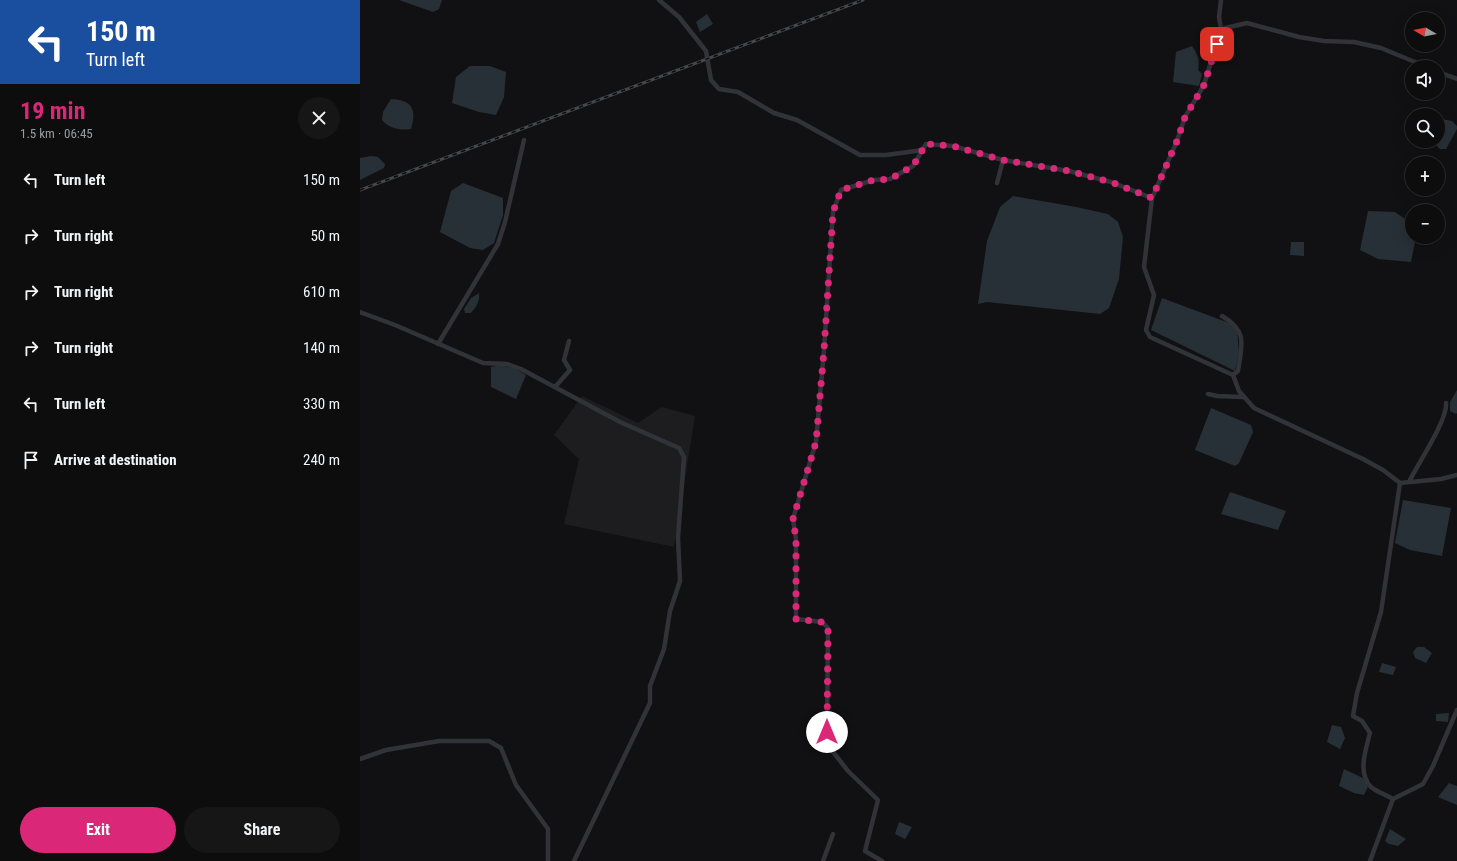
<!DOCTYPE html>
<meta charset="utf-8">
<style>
:root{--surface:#0d0d0e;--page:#161617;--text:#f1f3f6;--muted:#9a9c9e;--line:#2d2d2e;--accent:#db2777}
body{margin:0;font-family:"Roboto Condensed",sans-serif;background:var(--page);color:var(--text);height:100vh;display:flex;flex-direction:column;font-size:15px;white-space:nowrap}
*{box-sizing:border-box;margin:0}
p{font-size:13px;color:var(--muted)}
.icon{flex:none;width:22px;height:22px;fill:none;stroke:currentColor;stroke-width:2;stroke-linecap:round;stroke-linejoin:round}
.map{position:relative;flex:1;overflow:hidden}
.details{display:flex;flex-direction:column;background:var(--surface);width:360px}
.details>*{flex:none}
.banner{background:#1a4fa0;color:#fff;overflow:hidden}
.needle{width:26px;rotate:280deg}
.buttons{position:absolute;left:1045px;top:12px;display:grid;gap:8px}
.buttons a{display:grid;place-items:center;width:40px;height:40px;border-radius:50%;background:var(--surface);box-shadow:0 4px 16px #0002,0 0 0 1px var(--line);font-size:20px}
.pin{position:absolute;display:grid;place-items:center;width:34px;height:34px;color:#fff;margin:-17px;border-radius:8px;box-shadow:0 2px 6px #0006}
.me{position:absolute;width:44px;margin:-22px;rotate:0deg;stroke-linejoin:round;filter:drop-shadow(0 0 3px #0008)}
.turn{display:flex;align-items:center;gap:14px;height:84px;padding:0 20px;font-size:18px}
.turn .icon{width:52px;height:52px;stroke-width:2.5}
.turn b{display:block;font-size:28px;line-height:34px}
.round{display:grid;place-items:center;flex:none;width:42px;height:42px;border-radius:21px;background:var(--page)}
.summary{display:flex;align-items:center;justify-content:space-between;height:68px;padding:0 20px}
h1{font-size:24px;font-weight:700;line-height:30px;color:var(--accent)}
.primary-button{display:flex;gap:8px;margin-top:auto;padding:8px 20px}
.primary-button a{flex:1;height:46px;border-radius:24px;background:var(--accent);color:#fff;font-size:16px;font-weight:700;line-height:46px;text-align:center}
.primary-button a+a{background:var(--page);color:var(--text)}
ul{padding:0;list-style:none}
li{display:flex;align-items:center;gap:12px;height:56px;padding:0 20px}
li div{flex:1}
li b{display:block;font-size:15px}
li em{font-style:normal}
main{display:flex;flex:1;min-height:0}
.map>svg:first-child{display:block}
.built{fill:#1d1d20}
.water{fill:#273037}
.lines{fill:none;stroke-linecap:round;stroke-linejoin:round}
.street{stroke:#323338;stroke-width:4.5}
.rail-casing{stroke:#45474d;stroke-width:3}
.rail{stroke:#0c0c0e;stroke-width:1.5;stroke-dasharray:4.5;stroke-linecap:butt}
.route{stroke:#db2777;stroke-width:7;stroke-dasharray:0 12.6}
</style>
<main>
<section class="details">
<div class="banner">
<div class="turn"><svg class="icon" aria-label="left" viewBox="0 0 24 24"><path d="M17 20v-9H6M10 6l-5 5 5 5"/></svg><div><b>150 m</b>Turn left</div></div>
</div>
<div class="summary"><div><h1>19 min</h1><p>1.5 km · 06:45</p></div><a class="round"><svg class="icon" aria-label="close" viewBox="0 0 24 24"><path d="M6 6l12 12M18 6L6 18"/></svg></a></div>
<ul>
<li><svg class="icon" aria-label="left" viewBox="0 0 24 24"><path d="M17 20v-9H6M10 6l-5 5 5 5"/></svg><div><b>Turn left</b></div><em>150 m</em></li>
<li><svg class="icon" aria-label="right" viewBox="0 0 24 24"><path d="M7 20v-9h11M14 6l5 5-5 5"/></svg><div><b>Turn right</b></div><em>50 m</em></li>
<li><svg class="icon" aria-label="right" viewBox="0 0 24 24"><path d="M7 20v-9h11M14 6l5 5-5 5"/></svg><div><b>Turn right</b></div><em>610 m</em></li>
<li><svg class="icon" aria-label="right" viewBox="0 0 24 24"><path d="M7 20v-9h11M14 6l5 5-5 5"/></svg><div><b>Turn right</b></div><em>140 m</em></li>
<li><svg class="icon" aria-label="left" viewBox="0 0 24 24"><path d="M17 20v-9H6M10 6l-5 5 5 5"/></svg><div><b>Turn left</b></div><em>330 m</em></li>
<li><svg class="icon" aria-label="arrive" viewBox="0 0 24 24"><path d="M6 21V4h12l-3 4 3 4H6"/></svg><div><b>Arrive at destination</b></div><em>240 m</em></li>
</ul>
<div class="primary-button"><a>Exit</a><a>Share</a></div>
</section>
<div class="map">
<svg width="1097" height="861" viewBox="0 0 1097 861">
<rect width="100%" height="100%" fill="#111113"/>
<!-- built -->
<path class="built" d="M222,396L278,423L302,407L335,416L314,547L204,524L219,459L194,435Z"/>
<!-- water -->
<path class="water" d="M39,0H82L79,9L73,12Z
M347,14L353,24L340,32L336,22Z
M832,46C838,54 840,61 838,70L842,74L839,86L813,82L816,52Z
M110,66H130L146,72L144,97L136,115L119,112L92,103L96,77Z
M31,99C52,100 57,109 51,129C41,131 28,128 22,120L23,112Z
M1082,119L1092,121L1097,126V129L1086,149H1080L1072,141H1078V125Z
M11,156L18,157L25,164L24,168L0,180V158Z
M103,183L143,198V215L134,243L123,250L110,248L80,232L91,191Z
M653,196L716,207L748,214L758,222L763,237L759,279L749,308L740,314L627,302L618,304L627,241L640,207Z
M1008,211L1035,212L1052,224V237H1056L1051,262L1018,259L1000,250Z
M931,242H944V256L930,255Z
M119,293C120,302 116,307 111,313H105L104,309L111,298Z
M802,298L869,323L877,329L879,353L875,371L791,330Z
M140,365L154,368L166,375L156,399L131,387V367Z
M1097,390V413L1096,414L1090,411V402Z
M851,408L891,425L893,432L879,463L875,466L835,450Z
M870,492L926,511L918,530L861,514Z
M1043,500L1091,508L1082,556L1050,550L1035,543Z
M1057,647H1064L1072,653L1066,663L1055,658L1053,652Z
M1022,663L1036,667L1033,675L1019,672Z
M1089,713L1088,722L1076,721V714Z
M972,725L981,727L985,738L980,749L967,742Z
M984,769L1003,778L1008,787L1004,795L994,793L979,786Z
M1089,783L1097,786V805L1078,797Z
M539,822L552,827L545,839L535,834Z
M1030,829L1046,839L1038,846L1029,844L1025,841Z"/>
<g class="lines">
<!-- street -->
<path class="street" d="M299,0L319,17L346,51L351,80L359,89L378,92L414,113L437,120L500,155H526L563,150
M861,29L859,17L861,0
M1078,72L1097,79
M637,183L643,160
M792,198L817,141L825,117L844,85L861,29L887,23L939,37L964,41L994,42L1021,48L1067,67
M0,312L35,325L123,363L147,364L161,369L260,422L319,448L324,457L318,538L320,581L310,611L304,649L290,686V703L214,861
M862,316C888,331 882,345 878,371L873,375
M78,344L138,244L145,222L164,140
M195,387L210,370L204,360L209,341
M848,394L857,396L883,397
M1097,475L1081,479L1040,483L1021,612L997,693L993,716L1002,721L1010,733C1006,749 997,773 1011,787C1017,792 1027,795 1033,799L1063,784L1073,766L1097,710
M1050,480C1058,464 1088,419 1086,403
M0,759L26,750L79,741H129L141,748L156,785L188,829V861
M463,861L473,834
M522,861L505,851L518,800L488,771L470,748L467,732L468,628L462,622L436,619V539L433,519L456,442L464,350L473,212L481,190L514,180L530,179L553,166L566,144L593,146L643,160L709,171L751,182L792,198L784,267L794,295L786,330L790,337L873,375L879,391L894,408L1003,459L1023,470L1040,483
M1010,861L1033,799"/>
<defs>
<path id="rail" d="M0,190L503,0"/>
</defs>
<!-- rail casing -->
<use href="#rail" class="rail-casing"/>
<!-- rail -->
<use href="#rail" class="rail"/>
</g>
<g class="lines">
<!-- route -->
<path class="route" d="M467,732L468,628L462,622L436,619V539L433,519L456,442L464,350L473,212L481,190L514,180L530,179L553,166L566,144L593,146L643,160L709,171L751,182L792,198L817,141L825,117L844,85L857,44"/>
</g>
</svg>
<div class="buttons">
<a><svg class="needle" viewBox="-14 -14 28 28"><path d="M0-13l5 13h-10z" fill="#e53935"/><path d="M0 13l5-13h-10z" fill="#9a9c9e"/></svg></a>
<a><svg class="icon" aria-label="sound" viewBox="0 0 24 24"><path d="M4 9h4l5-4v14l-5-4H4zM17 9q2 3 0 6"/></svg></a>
<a><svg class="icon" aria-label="search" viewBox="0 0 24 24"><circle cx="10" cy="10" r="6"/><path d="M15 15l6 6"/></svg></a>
<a>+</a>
<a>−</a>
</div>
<div class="pin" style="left:857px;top:44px;background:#d93025"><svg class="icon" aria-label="arrive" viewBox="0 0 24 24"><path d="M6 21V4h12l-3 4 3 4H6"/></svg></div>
<svg class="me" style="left:467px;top:732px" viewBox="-20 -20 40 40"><circle r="19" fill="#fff"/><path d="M0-13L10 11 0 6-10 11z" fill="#db2777"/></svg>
</div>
</main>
